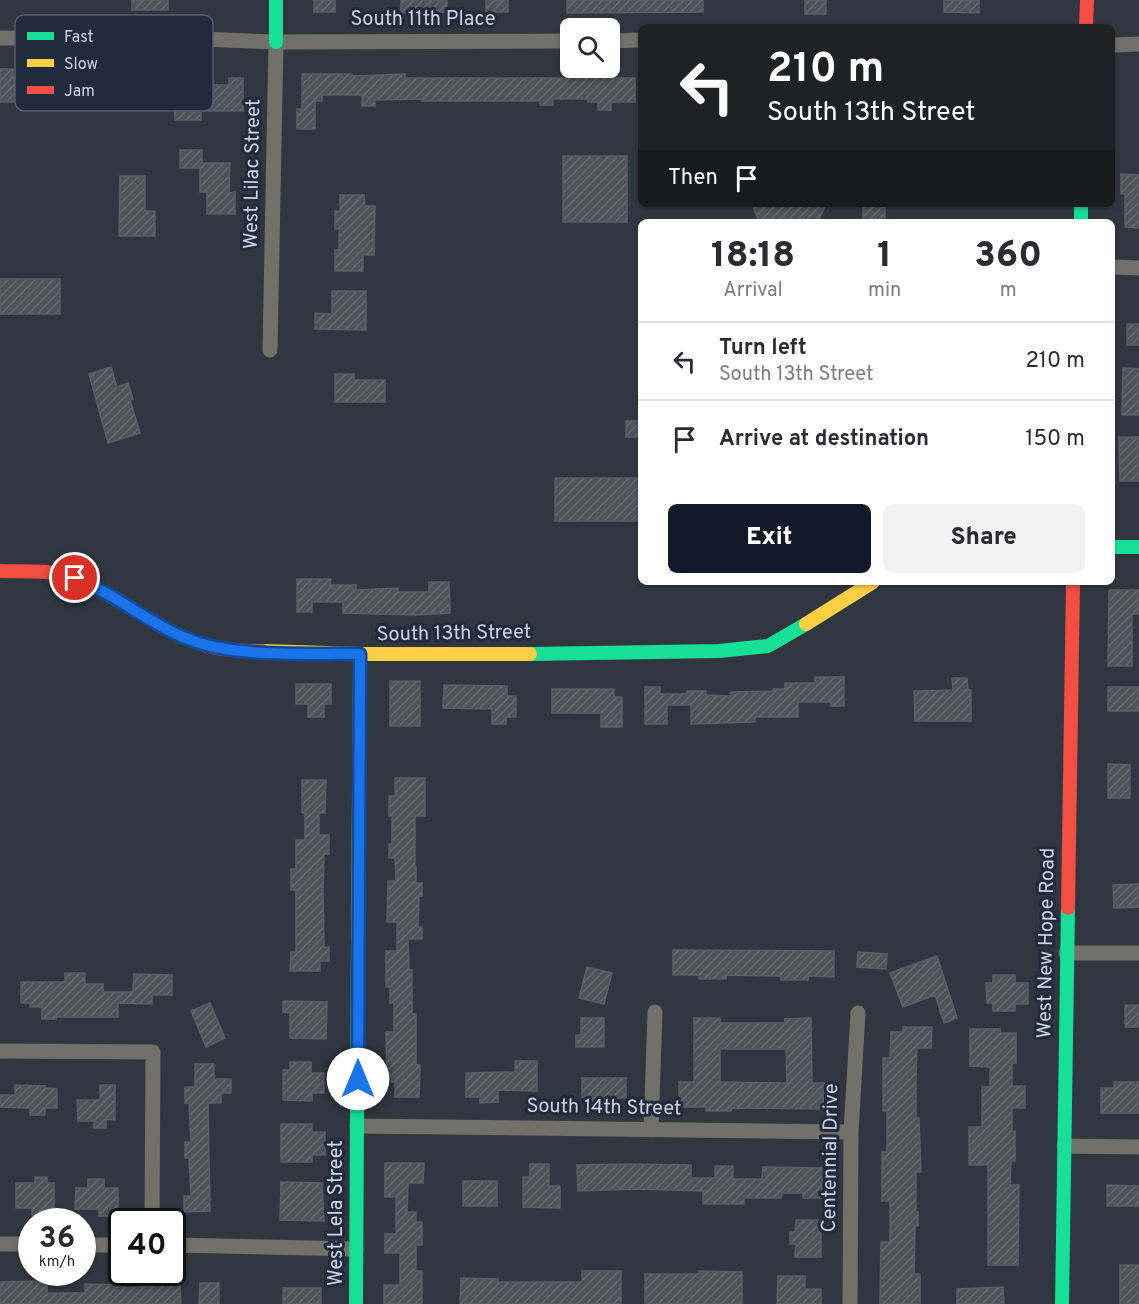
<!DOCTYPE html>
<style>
:root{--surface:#fff;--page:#f2f2f3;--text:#2b2b33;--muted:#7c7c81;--line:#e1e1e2;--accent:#111827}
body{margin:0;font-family:Overpass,sans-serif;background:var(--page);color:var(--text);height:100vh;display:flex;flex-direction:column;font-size:22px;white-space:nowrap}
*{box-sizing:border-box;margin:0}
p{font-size:20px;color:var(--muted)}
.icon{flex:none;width:33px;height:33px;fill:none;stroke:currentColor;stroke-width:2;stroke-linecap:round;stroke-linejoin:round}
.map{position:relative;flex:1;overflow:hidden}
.side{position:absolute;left:638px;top:219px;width:477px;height:366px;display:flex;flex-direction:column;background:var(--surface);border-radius:9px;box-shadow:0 2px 4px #0004}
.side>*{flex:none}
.top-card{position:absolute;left:638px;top:24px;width:477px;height:183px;border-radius:9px;box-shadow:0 2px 4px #0004;background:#202124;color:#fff;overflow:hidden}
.buttons{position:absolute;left:560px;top:18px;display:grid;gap:12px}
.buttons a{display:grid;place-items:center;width:60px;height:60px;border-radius:9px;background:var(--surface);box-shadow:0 2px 4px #0004;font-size:30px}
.speed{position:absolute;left:18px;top:1208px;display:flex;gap:12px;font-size:30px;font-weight:700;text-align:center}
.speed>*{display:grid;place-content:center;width:78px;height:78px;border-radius:50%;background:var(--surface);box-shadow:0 2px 4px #0004;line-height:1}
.speed small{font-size:15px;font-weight:400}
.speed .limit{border:3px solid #111;border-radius:9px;background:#fff;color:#111}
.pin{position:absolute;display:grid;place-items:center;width:51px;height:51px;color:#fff;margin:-26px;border:3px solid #fff;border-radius:50%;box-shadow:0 2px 6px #0007}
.me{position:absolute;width:66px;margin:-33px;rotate:0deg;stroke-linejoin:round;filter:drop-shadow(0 0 4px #0008)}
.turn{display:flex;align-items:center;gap:21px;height:126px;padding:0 30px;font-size:27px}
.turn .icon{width:78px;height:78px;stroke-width:2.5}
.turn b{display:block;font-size:42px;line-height:51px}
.then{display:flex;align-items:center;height:57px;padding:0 30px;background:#0003;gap:12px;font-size:22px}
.eta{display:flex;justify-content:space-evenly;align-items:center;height:102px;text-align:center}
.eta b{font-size:36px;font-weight:800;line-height:42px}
.primary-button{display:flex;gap:12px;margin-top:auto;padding:12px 30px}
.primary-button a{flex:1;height:69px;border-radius:9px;background:var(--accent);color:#fff;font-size:24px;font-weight:800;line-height:69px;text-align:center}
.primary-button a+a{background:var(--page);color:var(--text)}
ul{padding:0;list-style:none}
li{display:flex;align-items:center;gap:18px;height:78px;padding:0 30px;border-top:2px solid var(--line)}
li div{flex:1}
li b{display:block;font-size:22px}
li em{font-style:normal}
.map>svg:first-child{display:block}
.building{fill:url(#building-hatch);stroke:#5a5f67;stroke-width:1.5;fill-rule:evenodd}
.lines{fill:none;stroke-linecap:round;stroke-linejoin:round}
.street{stroke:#717069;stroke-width:15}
.fast{stroke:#16e098;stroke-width:14}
.slow{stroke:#ffcf43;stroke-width:14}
.jam{stroke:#f24e42;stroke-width:14}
.route-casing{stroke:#114b97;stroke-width:15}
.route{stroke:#1a73e8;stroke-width:10}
.labels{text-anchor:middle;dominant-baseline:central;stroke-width:6;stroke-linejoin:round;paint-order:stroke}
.street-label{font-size:20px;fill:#ced4df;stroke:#212b3c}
.key{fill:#212b3c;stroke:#555e6d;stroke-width:1.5}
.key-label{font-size:16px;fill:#ced4df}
</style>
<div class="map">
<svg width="1139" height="1304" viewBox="0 0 1139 1304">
<defs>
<pattern id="building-hatch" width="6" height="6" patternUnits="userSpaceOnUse" patternTransform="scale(1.5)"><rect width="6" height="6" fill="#4e525a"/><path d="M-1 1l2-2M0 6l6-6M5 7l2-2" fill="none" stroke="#666a71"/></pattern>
</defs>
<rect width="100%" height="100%" fill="#313740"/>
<!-- building -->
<path class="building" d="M132,0H168V10H132Z
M314,0H335V12H314Z
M401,0H447V12L401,13Z
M486,0H508V12H486Z
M567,0H703V12L567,13Z
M805,0H826V14H805Z
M944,0H979V13L944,12Z
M128,68H142V75L160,74V87H212V85H229V78H243V111H201V120H175L174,101H115L112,102L110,106L105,101L0,102V69H13V75H41V69H55V75H87V69H102V74H128Z
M302,74H352V76L405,74V78H635V102H611V110H598V102H588V99H553V105H540V101H422V99L375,100V106H362V95H322V101H315V129H297V109H302Z
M180,150H202V163H230L229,193L235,192V214H207V192H200V168H180Z
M563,156H627V222H563Z
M1121,174L1139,175V228L1125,227V194H1121Z
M120,176H145V211H155V236H119Z
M340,195H364L365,206H375L374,255H363V271H335V250H339V229H335V211H340Z
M752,204H826L818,222H759Z
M863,204H885V222H863Z
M0,279H60V314H0Z
M332,291H366V330L315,329V313L332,314Z
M1127,324H1139V345H1127Z
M111,367L117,387L128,383L133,399L130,400L140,433L108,443L89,374Z
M1123,368L1139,369V415H1122Z
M335,374H354V380H385V402H335Z
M626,421H640V437H626Z
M1119,437H1139V481H1120Z
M555,478H640V521H555Z
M297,579H331L330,585H356V590L398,588V592H429V582H449L450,613L415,615L343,613V602H312V612H297Z
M1109,590H1139V614H1132V666H1108Z
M815,677H844V706H831V702H798V717H755V722L691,724V705H667V724H645V687H660V694H687V691H706V695L731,696V692L773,691V689H785V683H815Z
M952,678H967L968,690H971V721H915L914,691L953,690Z
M390,681H420V726H390Z
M296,684H331V704H324V717H308V704H296Z
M444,685L507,686V696H516V717H506V724H492V709L443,708Z
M1108,687H1139V711H1108Z
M552,689H614V697H622V727H601V713H552Z
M1108,764L1130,765V798H1108Z
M395,778H425V816H415V867H416V883H422V896H419L418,927H422V939H408L409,970H412V1014H416V1065H420L419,1097H395V1082H387L386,1032H394V1003H390V987H386V951H397V922H387L388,881H396L395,858H389V844H392V816H389V796H395Z
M302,780H326L325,813H319V835H329V854H324L323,890L324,947H329V961H320V971H290L291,952H296V890H291V869H296V840H305V813H302Z
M1139,884V907L1114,908L1113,885Z
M673,950L834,951V977L808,976V980H781V976L726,975V979H699V975H673Z
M858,952L887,954L886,969L857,967Z
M937,956L957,1018L944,1023L935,995L903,1007L890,973Z
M587,967L612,973L604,1004L579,998Z
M65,973H85V984H103V992H133L134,974L172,975V995H152V1004L118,1003V1017H56V1019H42V1007H30V1003H21V982H65Z
M993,975H1015V983H1028V1004H1015V1011H993V1003H987L986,983H993Z
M283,1001L327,1002L326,1039L290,1038V1013L283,1012Z
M210,1003L225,1038L206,1047L191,1011Z
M1125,1005H1139V1027H1125Z
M581,1018H604V1047H576V1035H581Z
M694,1018H720V1023H785V1019L811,1018L812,1083H824L823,1109L732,1108L731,1111H706V1107H679V1082H694ZM720,1049H786L787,1083L720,1082Z
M903,1027H932L931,1048H917L916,1076V1118H919L921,1172H916V1212H918V1226H915L914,1274H920V1304H880L881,1242H890V1201H882V1152H887V1111H883V1058H890L891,1032H903Z
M970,1029H1000L1001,1033H1016V1063H1012V1086H1025V1108H1012V1131H1015V1161H1011L1010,1185H1019L1018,1265H988V1165H969V1127H982V1087H990V1067L970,1066Z
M515,1061H537V1091L498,1090V1102L480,1103V1097H466V1073L515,1072Z
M290,1062H311V1073H324V1093H312V1101L283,1100V1070H290Z
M195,1064H214V1079H231V1093H221V1103H208L210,1211L184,1212V1196H191L189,1158H185V1142H191L189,1103H185V1087H195Z
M582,1078H626V1098H606V1102H593V1098H582Z
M1114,1082H1139V1113H1101V1088H1114Z
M15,1085L45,1086V1088L57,1089V1108H45V1115H30V1108L0,1107V1095H15Z
M100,1085H115V1120L106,1119V1128H94V1121H78L77,1100H100Z
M281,1124H312V1132H325V1155H312V1162H281Z
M385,1163H424L423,1183H408L407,1212H416V1222H422V1245H416V1271H422V1304H384V1285H400V1253H385V1234H396V1197H385Z
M530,1164H549V1186H560V1208L523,1207V1177H530Z
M628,1164L691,1165V1178H715V1166H733V1179H762L763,1167L822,1168V1198H803V1193H782L781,1198H744V1204H703V1191L639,1189L578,1191L577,1165Z
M35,1177H47V1183H54V1215H32V1208H16V1183H35Z
M88,1179H104V1188H118V1217L99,1216V1209H75L76,1188H88Z
M463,1181H497V1206H463Z
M281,1182L322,1183L324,1221L280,1220Z
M1107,1185L1139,1186V1206H1107Z
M796,1220H821V1257H795L796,1244H790V1232H795Z
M1120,1265H1139V1304H1120Z
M582,1271H621V1304H460L461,1278L498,1279V1282H582Z
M699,1271L742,1272V1304H645V1274H699Z
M778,1276H805V1289H821V1304H777Z
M47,1281V1293H85V1284L125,1285V1288L180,1284L181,1304H0V1282Z
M200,1283H219V1304H199Z
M1003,1287L1004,1304H957V1289Z
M283,1288H321V1304H283Z"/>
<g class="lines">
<!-- street -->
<path class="street" d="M0,38L199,39L276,42L570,41
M609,41L640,40
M1112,45L1139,44
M1112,267L1139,268
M270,350L276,42
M1066,953H1139
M0,1051L153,1052L152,1221
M357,1126L851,1132
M651,1130L655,1012
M1064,1146L1139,1147
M0,1244H32
M82,1245H122
M172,1245L356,1249
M850,1304L851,1132L858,1013"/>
<!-- fast -->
<path class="fast" d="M276,0V42
M1081,204V222
M1112,547H1139
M530,654L719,651L768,646L806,624
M356,1304L358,936
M1062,1304L1068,908"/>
<!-- slow -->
<path class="slow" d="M806,624L873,582
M262,651L360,654H530
M358,936L360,654"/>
<!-- jam -->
<path class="jam" d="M1086,27L1087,0
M0,571C24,572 54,569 77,579C125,599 165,637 216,648C231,651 247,651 262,651
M1068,908L1073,582"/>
</g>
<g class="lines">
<defs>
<path id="route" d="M75,578C89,585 103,591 116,599C140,613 162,629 188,639C235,658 309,653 360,654L358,1079"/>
</defs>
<!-- route casing -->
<use href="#route" class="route-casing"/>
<!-- route -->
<use href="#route" class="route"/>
</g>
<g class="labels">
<!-- street labels -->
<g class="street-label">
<text x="423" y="20">South 11th Place</text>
<text transform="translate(253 174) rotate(-89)">West Lilac Street</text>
<text transform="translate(454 634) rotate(-1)">South 13th Street</text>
<text transform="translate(1047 943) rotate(-89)">West New Hope Road</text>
<text transform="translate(604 1108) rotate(1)">South 14th Street</text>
<text transform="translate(831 1158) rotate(-89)">Centennial Drive</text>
<text transform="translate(337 1213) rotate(-90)">West Lela Street</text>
</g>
</g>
<!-- legend -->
<rect x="15" y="15" width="198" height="96" rx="9" class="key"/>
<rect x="27" y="32" width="27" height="8" fill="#16e098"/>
<rect x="27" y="59" width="27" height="8" fill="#ffcf43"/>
<rect x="27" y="86" width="27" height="8" fill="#f24e42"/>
<g class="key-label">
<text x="64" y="42">Fast</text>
<text x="64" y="69">Slow</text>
<text x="64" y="96">Jam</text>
</g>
</svg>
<div class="buttons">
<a><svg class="icon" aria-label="search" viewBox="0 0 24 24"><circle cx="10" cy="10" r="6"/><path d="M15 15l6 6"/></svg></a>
</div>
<div class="speed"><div>36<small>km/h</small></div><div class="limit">40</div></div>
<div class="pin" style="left:75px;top:578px;background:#d93025"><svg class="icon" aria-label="arrive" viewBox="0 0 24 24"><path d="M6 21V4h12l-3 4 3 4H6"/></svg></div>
<svg class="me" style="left:358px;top:1079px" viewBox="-20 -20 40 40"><circle r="19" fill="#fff"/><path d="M0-13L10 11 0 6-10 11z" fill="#1a73e8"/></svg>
<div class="top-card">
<div class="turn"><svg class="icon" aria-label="left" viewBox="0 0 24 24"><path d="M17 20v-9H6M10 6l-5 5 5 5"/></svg><div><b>210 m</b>South 13th Street</div></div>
<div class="then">Then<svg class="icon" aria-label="arrive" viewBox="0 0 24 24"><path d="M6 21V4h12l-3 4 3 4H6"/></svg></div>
</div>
<section class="side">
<div class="eta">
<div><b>18:18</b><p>Arrival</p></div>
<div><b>1</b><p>min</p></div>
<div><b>360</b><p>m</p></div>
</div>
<ul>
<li><svg class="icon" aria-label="left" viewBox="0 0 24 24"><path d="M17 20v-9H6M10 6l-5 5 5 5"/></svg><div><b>Turn left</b><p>South 13th Street</p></div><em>210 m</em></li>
<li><svg class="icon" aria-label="arrive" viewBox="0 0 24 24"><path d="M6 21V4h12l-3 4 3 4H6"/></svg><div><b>Arrive at destination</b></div><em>150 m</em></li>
</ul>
<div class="primary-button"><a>Exit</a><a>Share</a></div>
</section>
</div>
